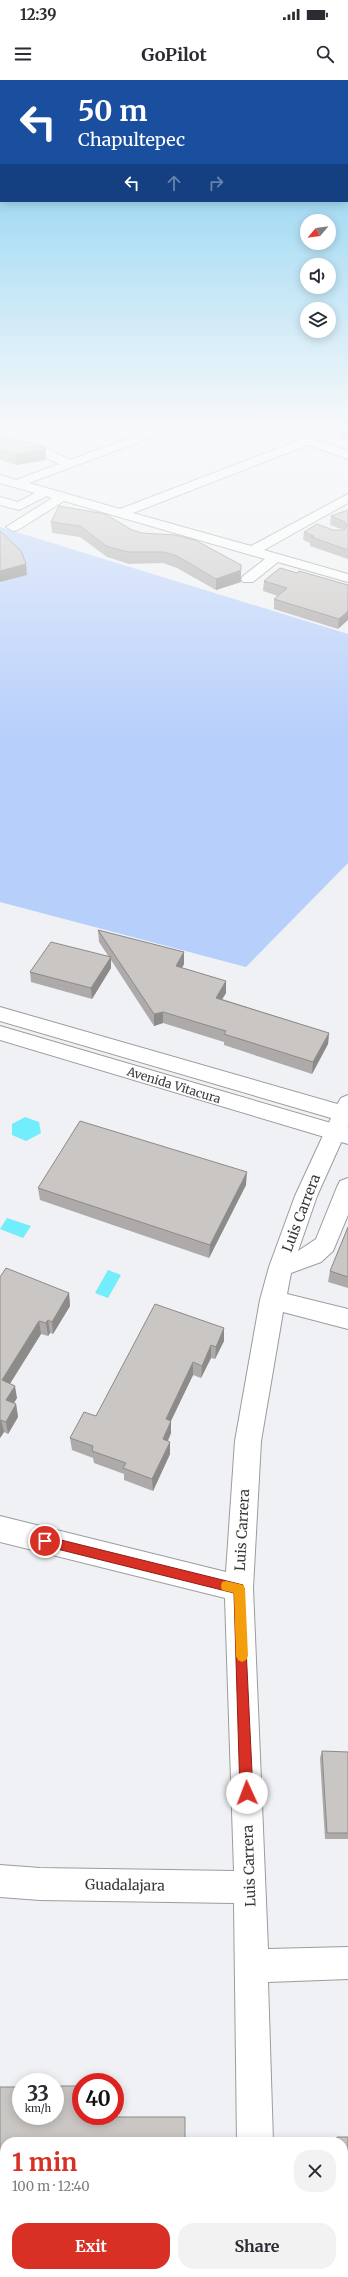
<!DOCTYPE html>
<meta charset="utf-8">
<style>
:root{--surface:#fff;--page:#f2f2f3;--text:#2b2b33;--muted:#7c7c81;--accent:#d93025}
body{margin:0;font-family:Merriweather,serif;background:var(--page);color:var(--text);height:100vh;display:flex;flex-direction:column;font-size:15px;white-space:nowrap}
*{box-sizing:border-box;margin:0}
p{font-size:13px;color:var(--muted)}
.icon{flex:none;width:22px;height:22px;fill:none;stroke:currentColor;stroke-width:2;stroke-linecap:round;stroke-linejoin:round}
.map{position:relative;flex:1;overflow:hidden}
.sheet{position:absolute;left:0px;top:2057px;width:348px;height:140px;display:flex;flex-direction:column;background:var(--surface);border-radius:16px 16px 0 0;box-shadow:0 2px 10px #0003}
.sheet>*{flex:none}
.top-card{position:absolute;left:0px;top:0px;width:348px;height:122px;box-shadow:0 2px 10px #0003;background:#1a4fa0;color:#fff;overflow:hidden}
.needle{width:26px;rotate:241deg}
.tools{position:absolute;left:300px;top:134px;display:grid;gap:8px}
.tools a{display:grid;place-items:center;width:36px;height:36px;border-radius:50%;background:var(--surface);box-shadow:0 2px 10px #0003;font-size:20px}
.speed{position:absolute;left:12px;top:1993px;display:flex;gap:8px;font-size:20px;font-weight:700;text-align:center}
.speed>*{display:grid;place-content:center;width:52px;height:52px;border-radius:50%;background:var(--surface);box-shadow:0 2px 10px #0003;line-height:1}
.speed small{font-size:10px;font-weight:400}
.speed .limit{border:6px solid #d22;background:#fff;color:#111}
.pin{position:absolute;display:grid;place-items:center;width:34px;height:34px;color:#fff;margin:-17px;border:2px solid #fff;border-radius:50%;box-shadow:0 1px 4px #0007}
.me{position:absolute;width:44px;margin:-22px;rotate:358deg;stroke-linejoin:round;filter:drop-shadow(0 0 3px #0008)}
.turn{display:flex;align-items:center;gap:14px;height:84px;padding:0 12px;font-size:18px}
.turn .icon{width:52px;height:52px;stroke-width:2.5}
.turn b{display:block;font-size:28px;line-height:34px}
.lanes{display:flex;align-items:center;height:38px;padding:0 12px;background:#0003;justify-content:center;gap:20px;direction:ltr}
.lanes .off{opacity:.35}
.round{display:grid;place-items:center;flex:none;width:42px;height:42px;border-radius:16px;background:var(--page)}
.head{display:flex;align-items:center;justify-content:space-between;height:68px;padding:0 12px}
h1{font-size:24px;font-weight:700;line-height:30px;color:var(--accent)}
.cta{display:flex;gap:8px;margin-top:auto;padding:8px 12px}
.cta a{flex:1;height:46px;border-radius:16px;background:var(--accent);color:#fff;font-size:16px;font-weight:700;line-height:46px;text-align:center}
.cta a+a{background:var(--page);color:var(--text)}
.status{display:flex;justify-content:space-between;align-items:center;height:28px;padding:0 20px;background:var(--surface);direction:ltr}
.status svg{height:11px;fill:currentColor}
header{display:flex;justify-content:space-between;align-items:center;height:52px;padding:0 12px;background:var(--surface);font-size:18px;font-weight:700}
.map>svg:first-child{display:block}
.green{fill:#b7cffb}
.water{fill:#71edfc}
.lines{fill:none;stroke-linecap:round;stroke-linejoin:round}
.minor-casing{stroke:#9b9c9f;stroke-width:2}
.major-casing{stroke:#9b9c9f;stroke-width:2}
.minor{fill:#fff;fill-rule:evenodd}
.major{fill:#fff;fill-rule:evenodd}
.wall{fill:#adaaa9}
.shaded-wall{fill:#8d8b89}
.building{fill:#c9c6c4;stroke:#8d8b89}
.route{fill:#d93025;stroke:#8d1f18}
.slow{fill:#f59e0b}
.labels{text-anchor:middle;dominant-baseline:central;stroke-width:3;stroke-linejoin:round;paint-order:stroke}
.street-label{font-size:12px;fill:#38393a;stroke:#fefeff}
.near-street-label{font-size:14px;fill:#38393a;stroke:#fefeff}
</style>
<div class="status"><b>12:39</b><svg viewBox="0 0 49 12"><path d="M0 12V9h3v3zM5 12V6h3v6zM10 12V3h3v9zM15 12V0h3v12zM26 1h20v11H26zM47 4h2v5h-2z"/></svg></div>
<header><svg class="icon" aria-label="menu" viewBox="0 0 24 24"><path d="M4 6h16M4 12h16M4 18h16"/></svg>GoPilot<svg class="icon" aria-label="search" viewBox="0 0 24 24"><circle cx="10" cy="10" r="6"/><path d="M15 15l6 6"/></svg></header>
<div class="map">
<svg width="348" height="2197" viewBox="0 0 348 2197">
<rect width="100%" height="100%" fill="#eff1f4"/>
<!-- green -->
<path class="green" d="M0,447L348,554V783L246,887L0,822Z"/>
<!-- water -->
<path class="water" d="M25,1037L39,1042L41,1053L26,1061L12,1055V1044Z
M7,1138L31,1146L23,1158L0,1149Z
M108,1190L121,1195L108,1218L95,1213Z"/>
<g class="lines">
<defs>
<path id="minor" d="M159,347H176L174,349L29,403L120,429L297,361L265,347H282L348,371V379L308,365L133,433L251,466L348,414V423L264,470L348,494V502L278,482L253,502H243L241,499L243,496L265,479L64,421L18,450L13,451L6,447L52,418L47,416L19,430L0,425V417L18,422L35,413L0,403V395L16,400L59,384L36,373L0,364V356L44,367L70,380Z
M348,1015V1047L317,1116L298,1171L316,1159L337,1107L340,1101L348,1098V1135L333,1171L321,1182L291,1193L287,1214L348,1229V1249L283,1232L261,1361L253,1508L268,1869L348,1867V1899L268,1902L273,2062H237L234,1823L40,1820L0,1817V1785L40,1788L234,1791L225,1518L0,1462V1436L226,1492L235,1361L260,1220L269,1187L295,1116L338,1023L341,1018Z
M0,2129H5V2165H0Z
M240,2192H276L277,2197H239Z"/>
<path id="major" d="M0,927L348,1027V1043L0,941Z
M0,946L348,1048V1064L0,960Z"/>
</defs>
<!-- minor casing -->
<use href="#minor" class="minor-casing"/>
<!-- major casing -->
<use href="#major" class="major-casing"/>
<!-- minor -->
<use href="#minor" class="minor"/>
<!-- major -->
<use href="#major" class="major"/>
</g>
<!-- wall -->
<path class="wall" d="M315,347H348V362L340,360L341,355Z
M0,355L46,380L16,385L0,380Z
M348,430V479L310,466V463L303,460L304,452L333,450H344L330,445L331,436Z
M51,442L132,450L241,490V502L216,510L177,488L163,483L129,484L107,477L80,457L52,453Z
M297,493L348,505L338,549L274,529V519L278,516L263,511L264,501Z
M98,850L184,872V884L182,888L226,901V913L222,919L329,953L328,964L312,994L224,965V962L163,943L154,946L111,880V888L92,919L31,902L30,892L109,877L99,862Z
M246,1105L209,1178L40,1120L38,1108Z
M348,1147V1208L328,1202L330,1191Z
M0,1197L69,1213L70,1226L53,1254L50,1253L48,1256L41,1254L10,1304L17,1318L14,1323L16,1324L18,1337L8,1354L4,1352L0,1358Z
M224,1248V1261L215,1279L211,1278L201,1298L193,1295L171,1341V1353L168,1361L170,1374L153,1411L124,1400V1394L94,1383L93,1378L72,1370L70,1358L96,1336Z
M322,1671L348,1672V1759H325L320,1678Z
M0,2007L5,2062V2101H0Z
M337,2057H348V2174H344L343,2163V2062H334V2060Z"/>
<!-- shaded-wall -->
<path class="shaded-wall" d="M46,369V380L16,385L15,374Z
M26,484L27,495L0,502V491Z
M241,490V502L216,510V499Z
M348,531V540L338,549L339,539Z
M184,872V884L176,898V886Z
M111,877V888L92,919L91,908Z
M226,901V913L216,929V918Z
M163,932V943L154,946V934Z
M329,953L328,964L312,994L313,982Z
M247,1092L246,1105L209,1178L210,1165Z
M69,1213L70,1226L53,1254L52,1242Z
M48,1240L50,1253L48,1256L46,1243Z
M39,1241L41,1254L4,1313L2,1300Z
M224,1248V1261L215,1279L216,1267Z
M211,1265V1278L201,1298L202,1286Z
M193,1282V1295L166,1351V1339Z
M15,1306L17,1318L8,1332L6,1320Z
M16,1324L18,1337L8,1354L6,1342Z
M1,1340L4,1352L0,1358V1342Z
M171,1341V1353L163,1371V1359Z
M170,1362V1374L153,1411L152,1399Z"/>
<!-- building -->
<path class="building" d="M342,347H348V354L341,352L347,349Z
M0,355L35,364L46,369L15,374L0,370Z
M59,426L105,434L132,450L142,453L175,455L195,460L241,485V490L216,499L177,476L163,472H128L106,466L80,446L51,442Z
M348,430V470L311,457L314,456L304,452L317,444L333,450H344L347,446L345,442L331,436Z
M0,451L21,471L26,484L0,491Z
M280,488L297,493L299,491L348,505V531L339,539L274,519L287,508L264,501Z
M98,850L184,872L176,886L226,901L216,918L329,953L313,982L224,954L226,951L163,932L154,934Z
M51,862L111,877L91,908L30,892Z
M80,1041L247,1092L210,1165L38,1108Z
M348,1147V1197L330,1191Z
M6,1188L69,1213L52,1242L48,1240L46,1243L39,1241L2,1300L15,1306L6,1320L16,1324L6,1342L1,1340L0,1342V1197Z
M155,1224L224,1248L216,1267L211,1265L202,1286L193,1282L166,1339L171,1341L163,1359L170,1362L152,1399L123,1388L126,1383L92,1371L93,1366L70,1358L84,1332L96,1336Z
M322,1671L348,1672V1753H327Z
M55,2006H81V2036H99V2037H185V2062H5V2099H0V2007H21V2036H55Z
M337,2057H348V2173H347L343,2132V2062H337Z"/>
<!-- sky -->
<linearGradient id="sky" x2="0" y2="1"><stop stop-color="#78cbf0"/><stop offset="0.53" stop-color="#f8f9fa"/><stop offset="1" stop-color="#f8f9fa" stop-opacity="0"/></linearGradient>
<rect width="348" height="655" fill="url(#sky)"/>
<!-- route -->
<path class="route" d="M45,1456L243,1505L253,1713L251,1717L247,1719L242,1717L240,1713L234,1513L45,1466L39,1461Z"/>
<!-- slow -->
<path class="slow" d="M226,1501L243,1505L245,1508L248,1576L246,1580L242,1582L238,1580L236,1576L234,1513L222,1510L221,1506L222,1502Z"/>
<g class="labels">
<!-- street labels -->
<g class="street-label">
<text transform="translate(174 1005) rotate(17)">Avenida Vitacura</text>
</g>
<!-- near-street labels -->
<g class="near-street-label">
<text transform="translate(301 1133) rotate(-69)">Luis Carrera</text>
<text transform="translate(242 1450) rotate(-87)">Luis Carrera</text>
<text transform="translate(249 1786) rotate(-92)">Luis Carrera</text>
<text transform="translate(125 1805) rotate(1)">Guadalajara</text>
</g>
</g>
</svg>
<div class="tools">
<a><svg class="needle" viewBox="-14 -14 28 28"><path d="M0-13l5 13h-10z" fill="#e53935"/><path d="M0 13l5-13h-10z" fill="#7c7c81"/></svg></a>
<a><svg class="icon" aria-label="sound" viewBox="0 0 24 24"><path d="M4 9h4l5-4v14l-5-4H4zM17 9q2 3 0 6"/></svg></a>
<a><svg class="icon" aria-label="layers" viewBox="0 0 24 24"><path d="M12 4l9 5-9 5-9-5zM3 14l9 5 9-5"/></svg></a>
</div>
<div class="speed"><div>33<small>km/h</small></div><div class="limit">40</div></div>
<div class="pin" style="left:45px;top:1461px;background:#d93025"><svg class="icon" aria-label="arrive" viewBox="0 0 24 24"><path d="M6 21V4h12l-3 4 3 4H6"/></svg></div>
<svg class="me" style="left:247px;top:1713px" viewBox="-20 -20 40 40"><circle r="19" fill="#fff"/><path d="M0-13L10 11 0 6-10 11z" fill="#d93025"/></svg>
<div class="top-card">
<div class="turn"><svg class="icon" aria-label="left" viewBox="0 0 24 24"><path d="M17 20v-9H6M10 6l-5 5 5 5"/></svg><div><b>50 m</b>Chapultepec</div></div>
<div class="lanes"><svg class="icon" aria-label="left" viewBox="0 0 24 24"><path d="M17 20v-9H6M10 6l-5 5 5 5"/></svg><svg class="icon off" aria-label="ahead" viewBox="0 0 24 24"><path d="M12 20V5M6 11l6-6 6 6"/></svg><svg class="icon off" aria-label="right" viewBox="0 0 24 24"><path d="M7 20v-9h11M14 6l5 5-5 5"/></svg></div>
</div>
<section class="sheet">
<div class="head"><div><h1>1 min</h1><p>100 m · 12:40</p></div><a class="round"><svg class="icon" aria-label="close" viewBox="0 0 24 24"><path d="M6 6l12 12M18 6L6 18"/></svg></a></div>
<div class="cta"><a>Exit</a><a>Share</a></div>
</section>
</div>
